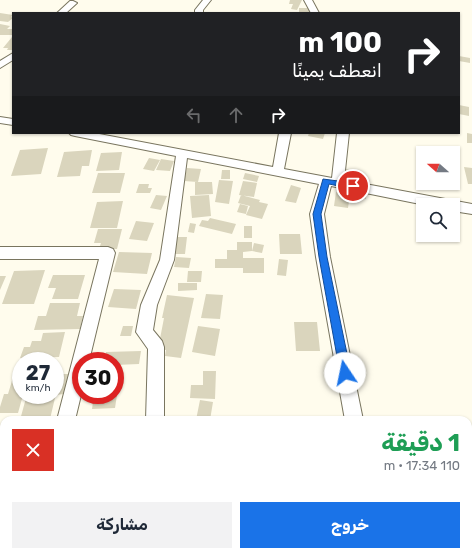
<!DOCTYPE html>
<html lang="ar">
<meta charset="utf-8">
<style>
:root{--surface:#fff;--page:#f2f2f3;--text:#1f2937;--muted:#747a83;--accent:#1a73e8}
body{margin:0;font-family:Rubik,"Noto Sans Arabic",sans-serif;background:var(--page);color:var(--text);direction:rtl;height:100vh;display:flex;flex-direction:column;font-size:15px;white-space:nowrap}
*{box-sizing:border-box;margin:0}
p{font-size:13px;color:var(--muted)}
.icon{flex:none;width:22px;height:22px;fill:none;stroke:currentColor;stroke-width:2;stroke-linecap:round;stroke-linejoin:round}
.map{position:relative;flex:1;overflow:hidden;direction:ltr}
.side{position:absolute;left:0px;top:416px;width:472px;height:140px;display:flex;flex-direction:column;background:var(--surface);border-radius:12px 12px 0 0;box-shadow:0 1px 3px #0004;direction:rtl}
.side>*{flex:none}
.guide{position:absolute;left:12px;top:12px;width:448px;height:122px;border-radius:0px;box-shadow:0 1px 3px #0004;direction:rtl;background:#202124;color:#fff;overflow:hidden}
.needle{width:26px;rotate:291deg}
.controls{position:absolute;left:416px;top:146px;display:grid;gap:8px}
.controls a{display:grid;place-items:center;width:44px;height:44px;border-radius:0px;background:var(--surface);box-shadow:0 1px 3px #0004;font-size:20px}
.speed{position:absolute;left:12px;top:352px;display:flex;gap:8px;font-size:20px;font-weight:700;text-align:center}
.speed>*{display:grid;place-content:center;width:52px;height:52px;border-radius:50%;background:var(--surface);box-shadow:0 1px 3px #0004;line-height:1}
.speed small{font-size:10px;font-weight:400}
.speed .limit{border:6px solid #d22;background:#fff;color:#111}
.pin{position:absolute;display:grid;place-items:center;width:34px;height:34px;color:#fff;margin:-17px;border:2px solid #fff;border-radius:50%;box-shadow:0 1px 4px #0007}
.me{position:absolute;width:44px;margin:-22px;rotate:349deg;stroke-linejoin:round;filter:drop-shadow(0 0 3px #0008)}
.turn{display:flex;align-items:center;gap:14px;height:84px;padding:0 12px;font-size:18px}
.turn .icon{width:52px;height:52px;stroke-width:2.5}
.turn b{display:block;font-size:28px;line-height:34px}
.lanes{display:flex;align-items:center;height:38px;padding:0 12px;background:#0003;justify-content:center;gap:20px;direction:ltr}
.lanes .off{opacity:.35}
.round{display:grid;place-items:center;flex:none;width:42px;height:42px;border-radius:0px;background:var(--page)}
.head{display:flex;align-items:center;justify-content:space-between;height:68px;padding:0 12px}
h1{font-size:24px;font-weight:700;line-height:30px;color:#1e9e55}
.button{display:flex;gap:8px;margin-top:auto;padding:8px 12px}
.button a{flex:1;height:46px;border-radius:0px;background:var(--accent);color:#fff;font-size:16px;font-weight:700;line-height:46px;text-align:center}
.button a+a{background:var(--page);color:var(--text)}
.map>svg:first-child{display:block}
.building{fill:#dad5bd}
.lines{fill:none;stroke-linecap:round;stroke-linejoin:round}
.minor-casing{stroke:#79755f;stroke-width:2}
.minor{fill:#fff;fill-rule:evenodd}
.route{fill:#1a73e8;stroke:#114b97}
</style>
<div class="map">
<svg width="472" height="556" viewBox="0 0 472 556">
<rect width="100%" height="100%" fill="#fffced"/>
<!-- building -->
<path class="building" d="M290,0H302L297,10L291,9L293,4H289Z
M299,8H310V13H299Z
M0,13L13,15L11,17L13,18L8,22L0,21Z
M0,24L10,26L7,29H13V35H0Z
M12,37H13V50H7L8,48H3Z
M459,56L470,58V63L459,61Z
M459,105L469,107V116L459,114Z
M309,133H325L323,139L308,136Z
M467,133L472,134V143H467Z
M48,148L41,174L11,176L20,150Z
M92,150L89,166H82L80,176L57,177L64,152Z
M122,152L119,170L96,171L101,153Z
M149,158L160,160L154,171L143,169Z
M161,159L174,161L170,171L156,170Z
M464,167L472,168V184H468Z
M187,168L201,169L198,182L184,181Z
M345,169L357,171L355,180L342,177Z
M222,170H230V179H221Z
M98,173H125L120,193H92Z
M245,173L259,176L257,182L243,179Z
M219,180L233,181L229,204L215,202Z
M243,181L257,183L254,197L239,195Z
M195,182H212L213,194L195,195Z
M139,184H149L148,188H152L150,193H136Z
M291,185L301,188L296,203L285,201Z
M336,192L350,195L348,208L334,206Z
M356,193L366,195V199L356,197Z
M156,195L167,196L161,210L150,208Z
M209,195L211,216L192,218L190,196Z
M241,195L260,200L259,202L268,204L262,219L246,215L250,206L238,203Z
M123,201L117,228H90L97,202Z
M240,204L248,206L246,214L237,212Z
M210,218L236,224L232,234L199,226L202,220L208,221Z
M136,221L154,223L147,241L129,239Z
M190,223L196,224L194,233L188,232Z
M244,226H252V238H244Z
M98,229H122L117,249H99L101,243H94Z
M279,234H300L302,254H280Z
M176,237H187L185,254H175Z
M237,242H252V251L254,243L264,245L262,253L252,251L243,252V258H264V273H243V268H215V259H227V250H237Z
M119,252L152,253L147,274L113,272Z
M176,257L191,258L189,268L174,267Z
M279,259L288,260L286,276L277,275Z
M45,270L34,304H2L14,271Z
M188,271H202L201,282H187Z
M53,275H85L78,299H52L56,288H48Z
M0,276H6L0,290Z
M178,283H197V290L178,291Z
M114,289L141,290L136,309L108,307Z
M206,294L223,295L220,319L201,318Z
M167,295L194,298L181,358L165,356L166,350L158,349L164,318H162Z
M50,303H80L77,316H83L80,329L34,330L38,316H46Z
M294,322H317L320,351H296Z
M123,326H133L131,336H120Z
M198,326L220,329L215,356L192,352Z
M65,332L59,357L20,358L24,347H30L32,341H41L43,333Z
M141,351L139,364L115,365V361H105L106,352Z
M17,364H21V395H23L18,413H0V407L4,394H8Z
M203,371H216L215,399L190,398L191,385H203Z
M55,374H69L64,394L55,395Z
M94,395H117L115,408L92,409Z
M26,398H55L50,419L20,420Z
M200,400L213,402L210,420H196Z
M4,434V502H0V445Z
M3,513H4V552H26L25,556H0V521Z
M325,552H347L348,556H326Z"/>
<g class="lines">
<defs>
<path id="minor" d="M203,0H211L203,10V13H195V10Z
M304,0H312L319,13H311Z
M70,1H73L77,3L66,13H57Z
M13,53V60L0,68V61Z
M0,117L13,119V125L0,123Z
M69,133H94L273,167L279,133H291L284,169L332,178L337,133H349L344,180L472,204V214L453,211V205H425L331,186L324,214L330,257L363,420H345L316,257L310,214L319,184L187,158L174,260L157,305L153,330L162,341L164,347V420H146L148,349L136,332L141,305L160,260L176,156L75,136L71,135Z
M0,247H108L113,249L115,253L89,361H81V395L75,420H57L99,259H0Z
M22,552H44L43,556H21Z
M63,552H130L131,556H64Z
M371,552H393L394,556H372Z"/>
</defs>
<!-- minor casing -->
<use href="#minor" class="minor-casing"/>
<!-- minor -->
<use href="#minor" class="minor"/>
</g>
<!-- route -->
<path class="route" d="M323,179L353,183L357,186L353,189L329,184L321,214L327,257L351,373L349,377L345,378L342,377L340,373L319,257L313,214Z"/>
</svg>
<div class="controls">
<a><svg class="needle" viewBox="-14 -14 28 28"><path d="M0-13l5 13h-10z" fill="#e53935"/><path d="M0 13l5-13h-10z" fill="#747a83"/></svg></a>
<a><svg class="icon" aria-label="search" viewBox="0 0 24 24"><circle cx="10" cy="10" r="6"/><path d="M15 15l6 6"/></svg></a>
</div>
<div class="speed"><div>27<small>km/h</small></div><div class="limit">30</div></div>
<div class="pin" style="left:353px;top:186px;background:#d93025"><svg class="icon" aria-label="arrive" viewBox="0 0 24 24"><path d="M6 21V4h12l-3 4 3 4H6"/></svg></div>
<svg class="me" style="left:345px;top:373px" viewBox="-20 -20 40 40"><circle r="19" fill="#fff"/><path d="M0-13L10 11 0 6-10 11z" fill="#1a73e8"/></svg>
<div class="guide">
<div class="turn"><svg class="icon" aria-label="right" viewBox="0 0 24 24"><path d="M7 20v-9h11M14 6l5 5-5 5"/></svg><div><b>100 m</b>انعطف يمينًا</div></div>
<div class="lanes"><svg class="icon off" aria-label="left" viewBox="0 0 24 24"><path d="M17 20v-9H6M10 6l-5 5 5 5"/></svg><svg class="icon off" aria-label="ahead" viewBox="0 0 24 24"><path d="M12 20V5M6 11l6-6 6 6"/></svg><svg class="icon" aria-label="right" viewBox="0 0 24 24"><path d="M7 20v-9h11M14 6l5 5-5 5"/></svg></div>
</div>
<section class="side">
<div class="head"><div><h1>1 دقيقة</h1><p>110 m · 17:34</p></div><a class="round" style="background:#d93025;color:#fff"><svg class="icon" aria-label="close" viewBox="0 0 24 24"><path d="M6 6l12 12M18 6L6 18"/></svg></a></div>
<div class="button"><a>خروج</a><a>مشاركة</a></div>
</section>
</div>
